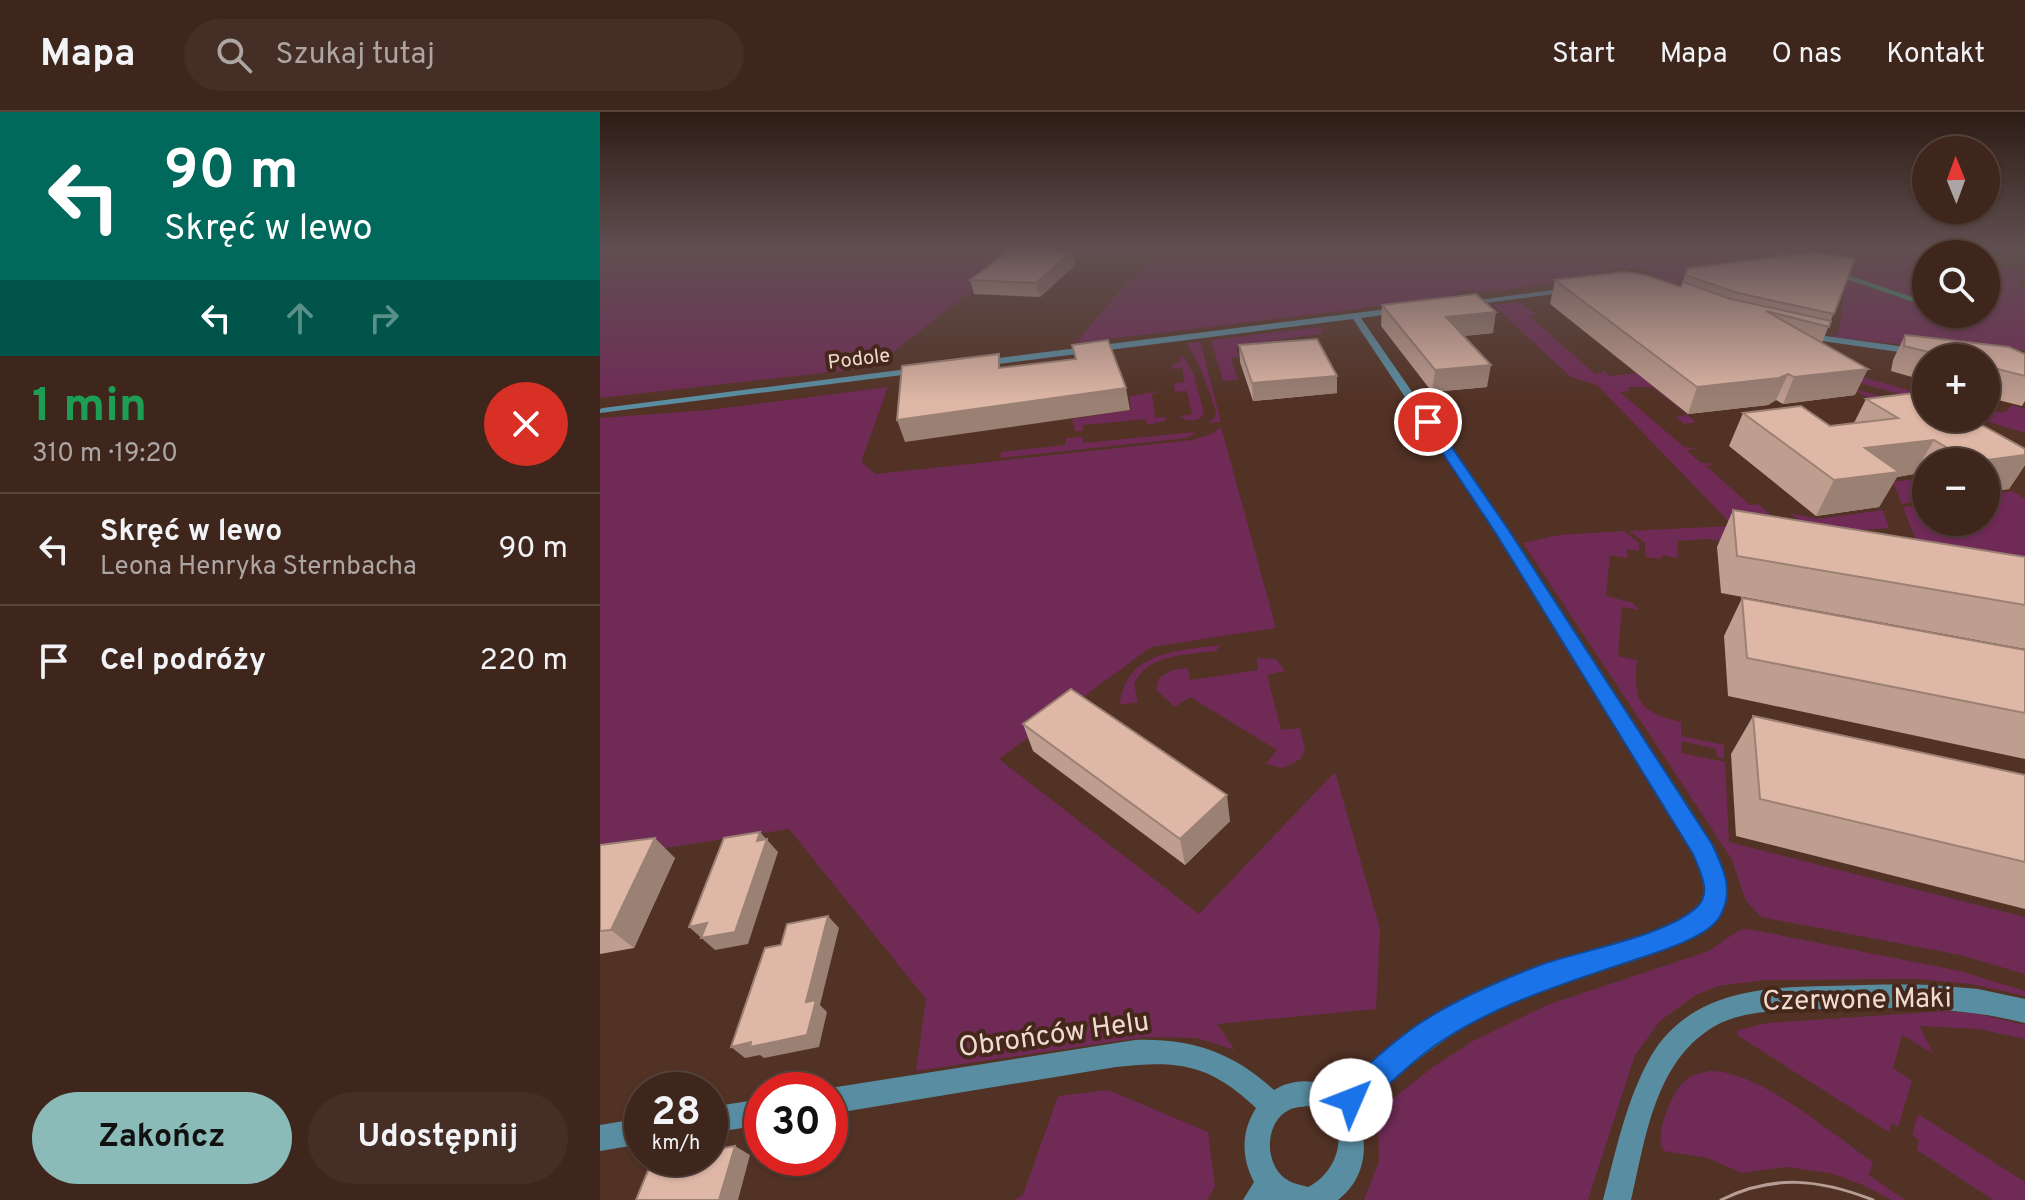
<!DOCTYPE html>
<html lang="pl">
<meta charset="utf-8">
<style>
:root{--surface:#3e261c;--page:#452e25;--text:#f1f3f6;--muted:#ada5a3;--line:#57433b;--accent:#8bbbb9}
body{margin:0;font-family:Overpass,sans-serif;background:var(--page);color:var(--text);height:100vh;display:flex;flex-direction:column;font-size:30px;white-space:nowrap}
*{box-sizing:border-box;margin:0}
p{font-size:26px;color:var(--muted)}
.icon{flex:none;width:44px;height:44px;fill:none;stroke:currentColor;stroke-width:2;stroke-linecap:round;stroke-linejoin:round}
.map{position:relative;flex:1;overflow:hidden}
.side{display:flex;flex-direction:column;background:var(--surface);width:600px}
.side>*{flex:none}
.guide{background:#00695c;color:#fff;overflow:hidden}
.needle{width:52px;rotate:359deg}
.buttons{position:absolute;left:1312px;top:24px;display:grid;gap:16px}
.buttons a{display:grid;place-items:center;width:88px;height:88px;border-radius:50%;background:var(--surface);box-shadow:0 2px 6px #0004,0 0 0 2px var(--line);font-size:40px}
.speed{position:absolute;left:24px;top:960px;display:flex;gap:16px;font-size:40px;font-weight:700;text-align:center}
.speed>*{display:grid;place-content:center;width:104px;height:104px;border-radius:50%;background:var(--surface);box-shadow:0 2px 6px #0004,0 0 0 2px var(--line);line-height:1}
.speed small{font-size:20px;font-weight:400}
.speed .limit{border:12px solid #d22;background:#fff;color:#111}
.pin{position:absolute;display:grid;place-items:center;width:68px;height:68px;color:#fff;margin:-34px;border:4px solid #fff;border-radius:50%;box-shadow:0 2px 8px #0007}
.me{position:absolute;width:88px;margin:-44px;rotate:46deg;stroke-linejoin:round;filter:drop-shadow(0 0 6px #0008)}
.turn{display:flex;align-items:center;gap:28px;height:168px;padding:0 32px;font-size:36px}
.turn .icon{width:104px;height:104px;stroke-width:2.5}
.turn b{display:block;font-size:56px;line-height:68px}
.lanes{display:flex;align-items:center;height:76px;padding:0 32px;background:#0003;justify-content:center;gap:40px;direction:ltr}
.lanes .off{opacity:.35}
.round{display:grid;place-items:center;flex:none;width:84px;height:84px;border-radius:42px;background:var(--page)}
.overview{display:flex;align-items:center;justify-content:space-between;height:136px;padding:0 32px}
h1{font-size:48px;font-weight:700;line-height:60px;color:#1e9e55}
.primary-button{display:flex;gap:16px;margin-top:auto;padding:16px 32px}
.primary-button a{flex:1;height:92px;border-radius:48px;background:var(--accent);color:#111;font-size:32px;font-weight:700;line-height:92px;text-align:center}
.primary-button a+a{background:var(--page);color:var(--text)}
ul{padding:0;list-style:none}
li{display:flex;align-items:center;gap:24px;height:112px;padding:0 32px;border-top:2px solid var(--line)}
li div{flex:1}
li b{display:block;font-size:30px}
li em{font-style:normal}
header{display:flex;align-items:center;gap:48px;box-sizing:border-box;height:112px;padding:0 40px;background:var(--surface);border-bottom:2px solid var(--line)}
header strong{font-size:38px}
nav{display:flex;gap:44px;margin-inline-start:auto;font-size:28px}
.search{width:560px;height:72px;background:var(--page);display:flex;align-items:center;gap:20px;box-sizing:border-box;padding:0 28px;border-radius:44px;color:var(--muted);font-size:30px}
main{display:flex;flex:1;min-height:0}
.map>svg:first-child{display:block}
.green{fill:#6f2b56}
.lines{fill:none;stroke-linecap:round;stroke-linejoin:round}
.stream{stroke:#339e77;stroke-width:4}
.street{fill:#598ea2;fill-rule:evenodd}
.tram{stroke:#b69e94;stroke-width:3}
.wall{fill:#bf9d8f}
.shaded-wall{fill:#9b8074}
.building{fill:#deb7a6;stroke:#9b8074;stroke-width:2}
.route{fill:#1a73e8;stroke:#114b97;stroke-width:2}
.labels{text-anchor:middle;dominant-baseline:central;stroke-width:8;stroke-linejoin:round;paint-order:stroke}
.far-street-label{font-size:20px;fill:#efdbd2;stroke:#46281b}
.near-street-label{font-size:28px;fill:#efdbd2;stroke:#46281b}
</style>
<header>
<strong>Mapa</strong>
<div class="search"><svg class="icon" aria-label="search" viewBox="0 0 24 24"><circle cx="10" cy="10" r="6"/><path d="M15 15l6 6"/></svg>Szukaj tutaj</div>
<nav><a>Start</a><a>Mapa</a><a>O nas</a><a>Kontakt</a></nav>
</header>
<main>
<section class="side">
<div class="guide">
<div class="turn"><svg class="icon" aria-label="left" viewBox="0 0 24 24"><path d="M17 20v-9H6M10 6l-5 5 5 5"/></svg><div><b>90 m</b>Skręć w lewo</div></div>
<div class="lanes"><svg class="icon" aria-label="left" viewBox="0 0 24 24"><path d="M17 20v-9H6M10 6l-5 5 5 5"/></svg><svg class="icon off" aria-label="ahead" viewBox="0 0 24 24"><path d="M12 20V5M6 11l6-6 6 6"/></svg><svg class="icon off" aria-label="right" viewBox="0 0 24 24"><path d="M7 20v-9h11M14 6l5 5-5 5"/></svg></div>
</div>
<div class="overview"><div><h1>1 min</h1><p>310 m · 19:20</p></div><a class="round" style="background:#d93025;color:#fff"><svg class="icon" aria-label="close" viewBox="0 0 24 24"><path d="M6 6l12 12M18 6L6 18"/></svg></a></div>
<ul>
<li><svg class="icon" aria-label="left" viewBox="0 0 24 24"><path d="M17 20v-9H6M10 6l-5 5 5 5"/></svg><div><b>Skręć w lewo</b><p>Leona Henryka Sternbacha</p></div><em>90 m</em></li>
<li><svg class="icon" aria-label="arrive" viewBox="0 0 24 24"><path d="M6 21V4h12l-3 4 3 4H6"/></svg><div><b>Cel podróży</b></div><em>220 m</em></li>
</ul>
<div class="primary-button"><a>Zakończ</a><a>Udostępnij</a></div>
</section>
<div class="map">
<svg width="1425" height="1088" viewBox="0 0 1425 1088">
<rect width="100%" height="100%" fill="#523225"/>
<!-- green -->
<path class="green" d="M0,137H425L274,255L0,286Z
M577,137H1196L1201,145C1264,131 1332,137 1396,137L1395,141L1326,142V202H1386V156L1425,157V166L1416,170L1425,176V238L1347,237L1231,225L1238,222L1247,166L1213,155L1072,172L1040,156L1003,159L1000,166L876,181L871,178L831,188L476,231C497,206 518,176 545,156C555,148 568,147 577,137Z
M919,190L937,202L929,204L996,263L1004,259L1010,264L1181,246L1198,247L1326,283V290L1260,271L1255,277L1286,286L1277,291L1216,256L1052,274L1096,310L1084,312L1076,305L1086,303L1052,275H1028L1030,279L1020,280L1084,335L1098,336L1086,338L1101,351L1117,352L1106,354L1150,393L1158,392L1185,415L1132,413L997,273L971,265L893,193Z
M720,215L723,219L719,222L639,234L636,238L639,245L631,246L638,268L623,269L611,228Z
M600,230L601,232L621,310L608,311L615,305L616,299L602,260L587,231Z
M580,245H584L594,263L604,302C599,310 586,310 580,304L592,302L587,279L575,280L574,272L585,270L582,256L571,257L573,252L581,250Z
M288,275L261,350L276,362L592,328L612,322L621,315L676,516L551,535L399,647L599,802L735,660L780,817L776,897L617,912L635,938L597,926L545,925L316,959L326,887L189,717L0,746V306L109,298Z
M563,279L552,282L555,306L567,305L565,309L547,313L546,307L483,313L482,319H475L472,307L531,298L529,284Z
M1412,293L1425,297V321L1376,306H1386V299L1405,300Z
M596,320L587,326L400,346L401,340L465,333L466,326L483,325V331Z
M1316,367L1326,373V388L1302,392L1293,370Z
M1413,379L1425,387V452L1331,468L1303,395L1326,392V410H1386V383Z
M1283,398L1289,416L1215,421L1190,401L1217,407Z
M1130,414L1131,431L1109,427L1078,429L1077,446L1062,443L1061,447L1045,445V431L1029,419Z
M1024,419L1039,431V439L1027,437V446L1010,443L1006,484L1033,491L1039,498L1022,495L1018,544L1037,548C1033,590 1039,600 1081,610V624L1124,633V647L1117,645L1116,637L1082,629L1081,641L1125,650L1129,730L1425,805V862L1360,843L1161,805L1146,789L1131,746L923,431L959,423Z
M620,533L616,539C588,543 548,541 534,572L538,590L520,593C525,539 578,539 620,533Z
M657,546L676,547L685,559L667,563L681,618L700,616L705,637L701,647L683,656L666,652L677,638L590,585L575,595L556,578L559,566L572,558L588,556L590,568L658,558Z
M1148,817L1360,859L1425,879V884L1371,872L1319,867L1166,868L1118,874L1096,883L1060,909L1035,943L988,1088H764L779,1049L778,1002L786,992L833,955L873,929L947,893L1109,839L1139,818Z
M1346,899L1379,902L1425,913V927L1378,917L1319,914L1334,942L1302,923L1293,956L1312,969L1298,1015L1292,1011L1289,1020L1137,923L1138,918L1168,911Z
M1110,959C1159,958 1232,1022 1273,1050L1269,1063L1305,1088H1292L1263,1073L1230,1061L1186,1055L1142,1061L1108,1046L1064,1039C1053,1026 1072,978 1086,968C1093,962 1101,961 1110,959Z
M508,978L608,1020L615,1075L607,1088H414L423,1083L458,984Z
M1318,1002L1425,1070V1088H1393L1317,1038L1319,1028L1312,1023Z"/>
<g class="lines">
<!-- stream -->
<path class="stream" d="M1168,137L1195,147
M1241,163L1326,192"/>
<!-- street -->
<path class="street" d="M974,175L977,179L862,194L858,191Z
M803,195L806,196V200L761,206L909,420L1111,733C1123,756 1136,783 1117,807C1088,842 966,865 920,886C858,914 805,954 756,1001C770,1031 766,1067 738,1088H643L654,1070C641,1045 641,1020 656,996C609,951 577,948 516,955L230,1002V978H226L230,976L535,928C590,926 633,940 674,978C696,965 719,967 740,981C800,925 867,880 945,853C988,838 1066,827 1099,796C1113,783 1103,760 1097,745L895,420L753,207L382,254L377,251L382,248ZM708,994C753,1002 744,1057 708,1075C702,1073 695,1072 689,1069C664,1056 663,1011 689,998C694,995 702,995 708,994Z
M1204,221L1320,237L1325,240L1320,243L1201,226L1199,224Z
M323,255L328,258L326,260L0,301V297L3,296Z
M1331,873L1378,877L1425,887V911C1359,894 1293,895 1225,897C1193,898 1158,897 1128,908C1111,914 1095,927 1084,940C1050,981 1043,1038 1031,1088H1003C1016,1039 1026,988 1051,944C1089,880 1161,875 1228,874C1262,873 1297,872 1331,873Z
M162,987V1013L110,1021V995Z
M42,1006V1032L0,1039V1013Z"/>
<!-- tram -->
<path class="tram" d="M1121,1088C1173,1062 1220,1067 1273,1088"/>
</g>
<!-- wall -->
<path class="wall" d="M472,139L475,153L440,185L374,182L370,168Z
M1255,147L1222,231L1255,283L1183,292L1176,288L1168,293L1088,302L950,192L955,168L1081,175L1088,156Z
M782,193L893,221L864,224L887,275L832,280L781,214Z
M1305,223L1425,242V289L1422,294L1386,285V246H1326V269L1291,259L1293,248Z
M639,233L737,281L653,289L640,250Z
M1322,280L1326,282V306H1369L1425,337V353L1409,377L1386,380V350H1326V370L1314,362L1297,365L1279,395L1216,404L1129,334L1143,301L1201,294L1230,314L1254,311L1266,287Z
M1133,398L1425,445V537L1121,481L1117,435Z
M1142,486L1425,538V647L1128,584L1124,524Z
M1153,604L1425,663V797L1136,724L1131,642Z
M423,612L630,709L585,753L433,639Z
M0,733L75,746L34,836L0,842Z"/>
<!-- shaded-wall -->
<path class="shaded-wall" d="M472,139L475,153L440,185L436,171Z
M896,200L893,221L843,226L846,205Z
M891,253L887,275L832,280L835,258Z
M1268,257L1255,283L1183,292L1194,265Z
M1188,262L1176,288L1168,293L1088,302L1097,275Z
M737,264V281L653,289L652,271Z
M526,276L530,298L305,330L297,308Z
M1334,328L1314,362L1297,365L1279,395L1216,404L1234,368L1265,336Z
M1425,343V353L1409,377L1386,380V350H1372Z
M627,683L630,709L585,753L580,727Z
M160,720L178,740L148,832L115,838L89,815L157,729Z
M55,726L75,746L34,836L11,818Z
M228,804L239,816L220,893L227,900L219,935L164,946L160,943L145,946L131,935L151,930L206,890Z
M135,1034L150,1043L138,1088H119Z"/>
<!-- building -->
<path class="building" d="M410,137H427L472,139L436,171L370,168Z
M1214,140L1255,147L1234,202L1138,181L1085,163L1088,156Z
M1024,160L1045,163L1081,175L1083,170L1131,187L1231,209L1229,215L1166,199L1268,257L1194,265L1188,262L1179,266L1097,275L955,168Z
M876,182L896,200L846,205L891,253L835,258L782,193Z
M1305,223L1409,235L1425,242V264L1386,254V246H1353L1304,234Z
M717,227L737,264L652,271L639,233Z
M508,228L526,276L297,308L302,254L399,242V256L476,247L472,233Z
M1322,280L1326,282V306H1369L1425,337V343L1371,350L1334,328L1265,336L1299,360L1234,368L1143,301L1201,294L1230,314L1298,306L1266,287Z
M1133,398L1425,445V493L1137,444Z
M1142,486L1425,538V601L1147,546Z
M471,577L627,683L580,727L423,612Z
M1153,604L1425,663V750L1160,687Z
M160,720L157,729L167,727L135,820L101,826L107,811L89,815L124,726Z
M55,726L11,818L0,819V733Z
M228,804L206,890L216,888L207,923L150,935L151,930L131,935L165,836L181,833L187,812Z
M135,1034L119,1088H36L52,1049L69,1046H110V1038Z"/>
<!-- sky -->
<linearGradient id="sky" x2="0" y2="1"><stop stop-color="#2d1c14"/><stop offset="0.47" stop-color="#604f51"/><stop offset="1" stop-color="#604f51" stop-opacity="0"/></linearGradient>
<rect width="1425" height="289" fill="url(#sky)"/>
<!-- route -->
<path class="route" d="M824,308H833L910,420L1112,732C1124,757 1135,780 1119,806C1107,825 1059,840 1037,847C966,871 880,896 820,945C800,961 781,980 761,998L751,1002L741,998L736,988L741,978C761,960 780,941 801,925C838,895 898,869 943,852C984,838 1069,823 1098,794C1112,780 1099,757 1093,742L895,420L822,310Z"/>
<g class="labels">
<!-- far-street labels -->
<g class="far-street-label">
<text transform="translate(259 248) rotate(-7)">Podole</text>
</g>
<!-- near-street labels -->
<g class="near-street-label">
<text transform="translate(1257 889) rotate(-1)">Czerwone Maki</text>
<text transform="translate(454 924) rotate(-8)">Obrońców Helu</text>
</g>
</g>
</svg>
<div class="buttons">
<a><svg class="needle" viewBox="-14 -14 28 28"><path d="M0-13l5 13h-10z" fill="#e53935"/><path d="M0 13l5-13h-10z" fill="#ada5a3"/></svg></a>
<a><svg class="icon" aria-label="search" viewBox="0 0 24 24"><circle cx="10" cy="10" r="6"/><path d="M15 15l6 6"/></svg></a>
<a>+</a>
<a>−</a>
</div>
<div class="speed"><div>28<small>km/h</small></div><div class="limit">30</div></div>
<div class="pin" style="left:828px;top:310px;background:#d93025"><svg class="icon" aria-label="arrive" viewBox="0 0 24 24"><path d="M6 21V4h12l-3 4 3 4H6"/></svg></div>
<svg class="me" style="left:751px;top:988px" viewBox="-20 -20 40 40"><circle r="19" fill="#fff"/><path d="M0-13L10 11 0 6-10 11z" fill="#1a73e8"/></svg>
</div>
</main>
